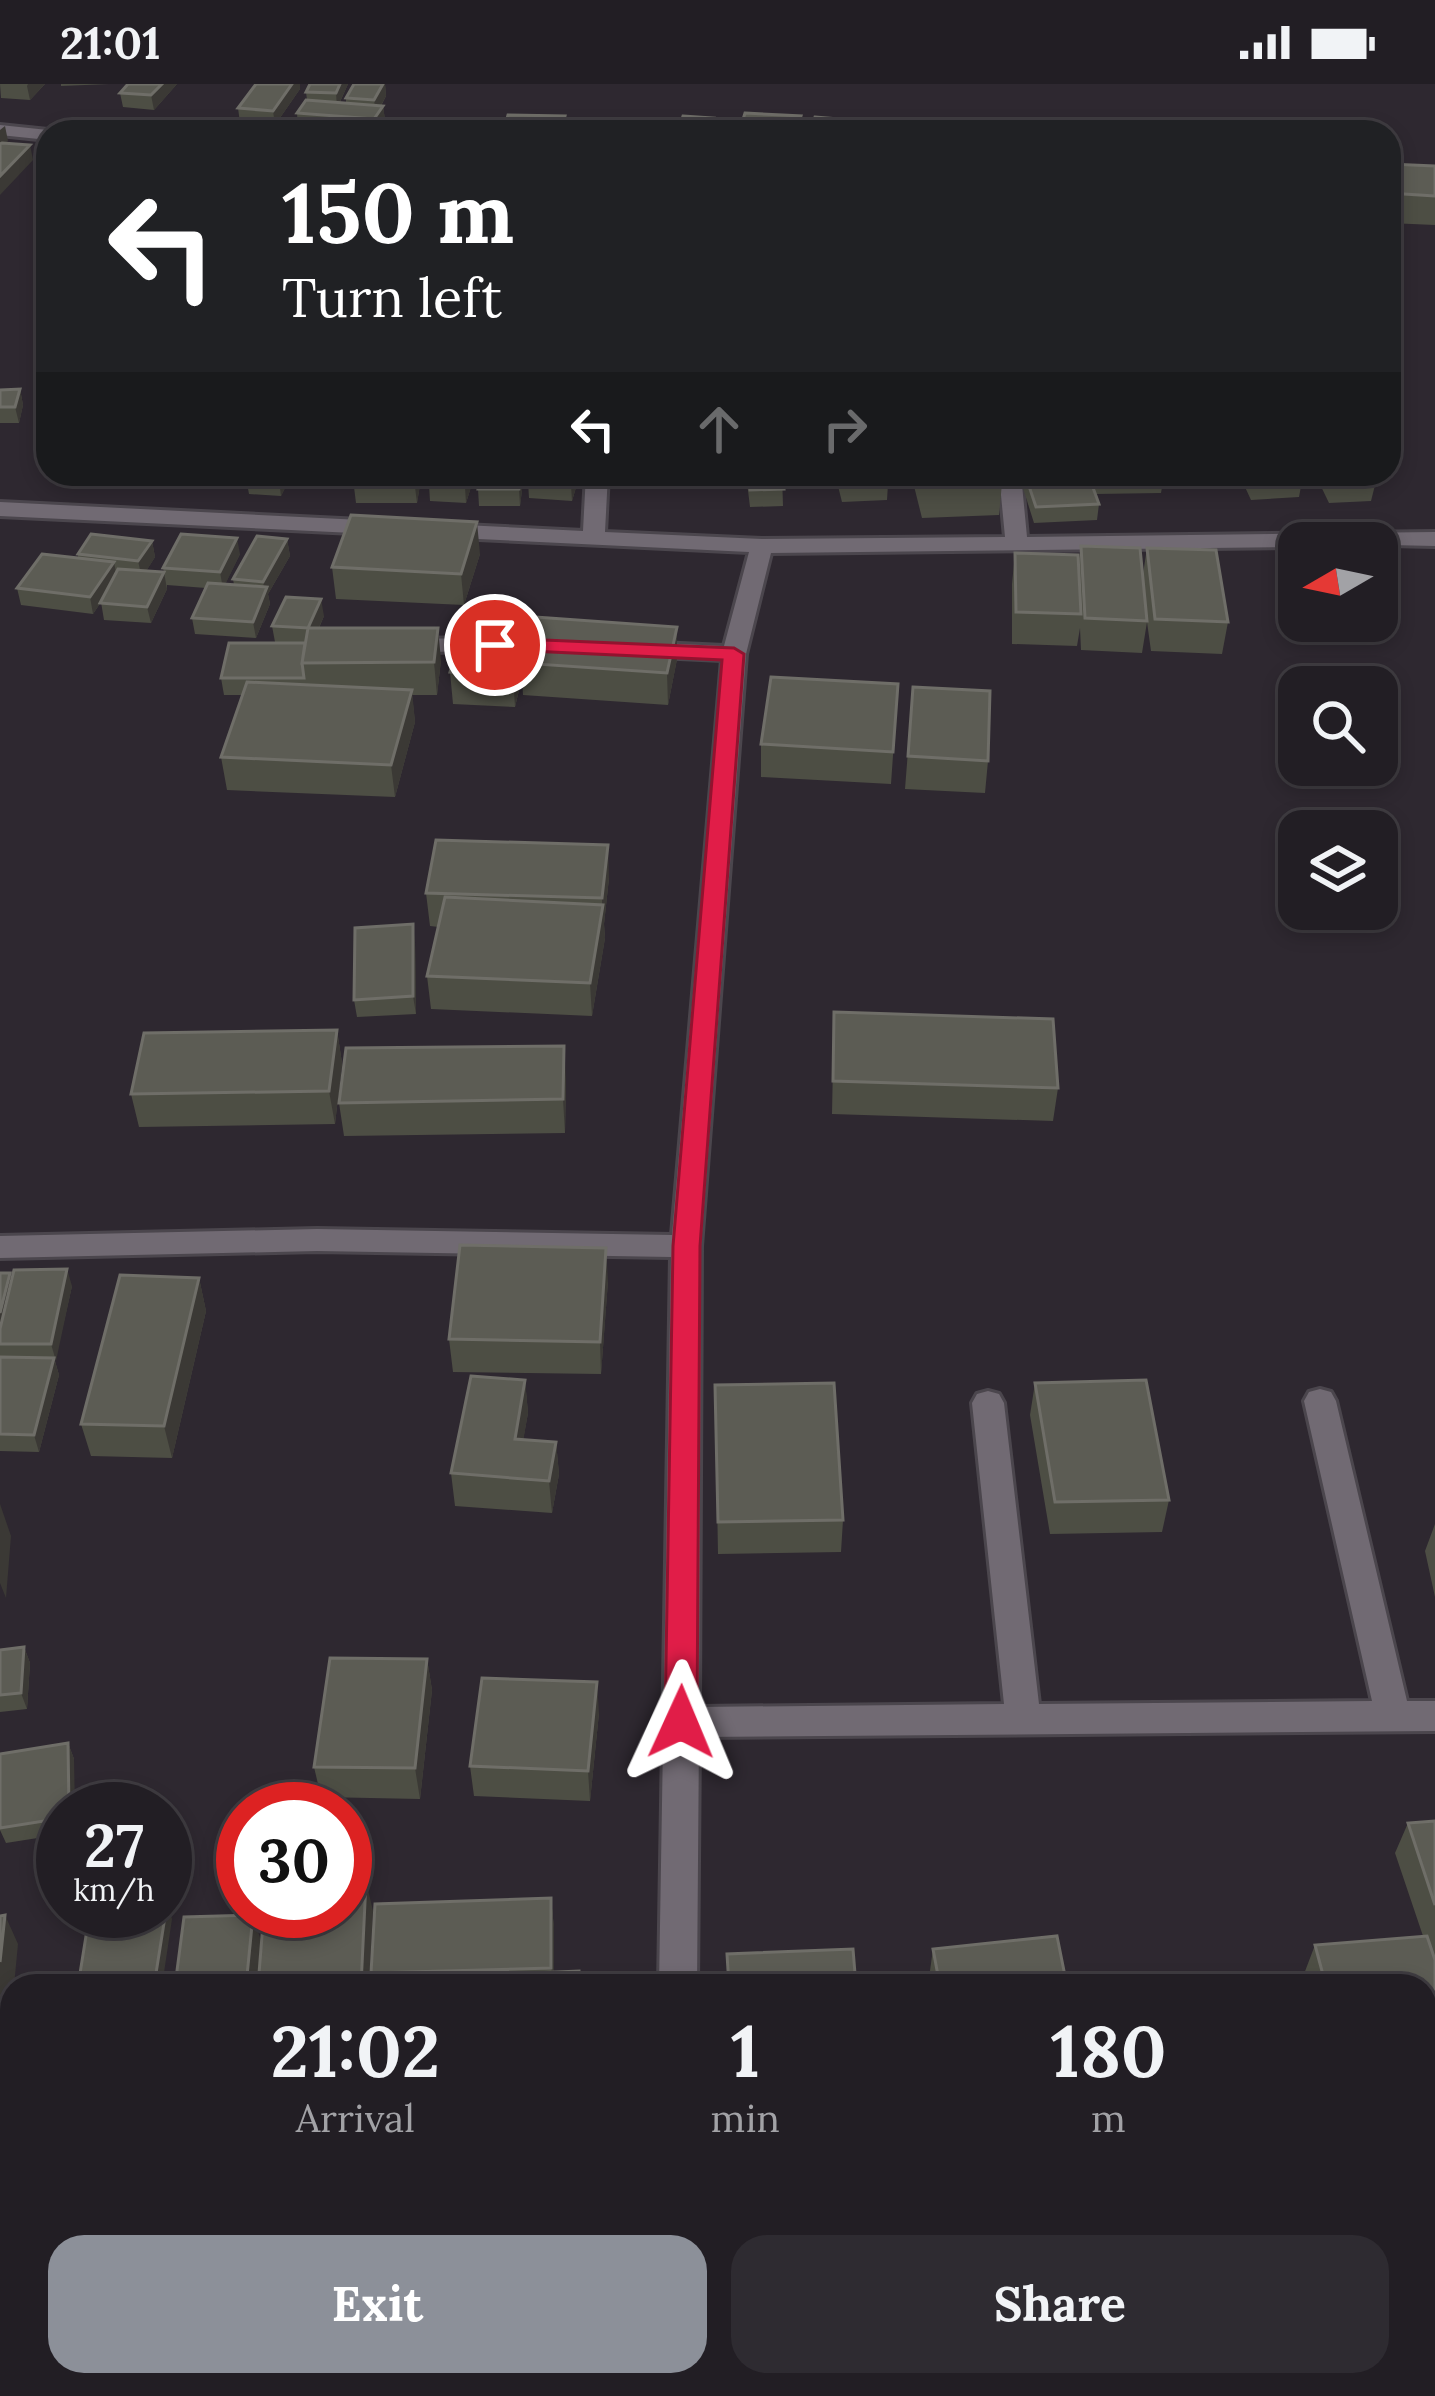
<!DOCTYPE html>
<style>
:root{--surface:#221e24;--page:#2e2b31;--text:#f1f3f6;--muted:#a2a2a6;--line:#3f3c41;--accent:#8c9099}
body{margin:0;font-family:Lora,serif;background:var(--page);color:var(--text);height:100vh;display:flex;flex-direction:column;font-size:45px;white-space:nowrap}
*{box-sizing:border-box;margin:0}
p{font-size:39px;color:var(--muted)}
.icon{flex:none;width:66px;height:66px;fill:none;stroke:currentColor;stroke-width:2;stroke-linecap:round;stroke-linejoin:round}
.map{position:relative;flex:1;overflow:hidden}
.panel{position:absolute;left:0px;top:1890px;width:1437px;height:423px;display:flex;flex-direction:column;background:var(--surface);border-radius:36px 36px 0 0;box-shadow:0 6px 18px #0003,0 0 0 3px var(--line)}
.panel>*{flex:none}
.top-card{position:absolute;left:36px;top:36px;width:1365px;height:366px;border-radius:36px;box-shadow:0 6px 18px #0003,0 0 0 3px var(--line);background:#202124;color:#fff;overflow:hidden}
.needle{width:78px;rotate:261deg}
.buttons{position:absolute;left:1278px;top:438px;display:grid;gap:24px}
.buttons a{display:grid;place-items:center;width:120px;height:120px;border-radius:24px;background:var(--surface);box-shadow:0 6px 18px #0003,0 0 0 3px var(--line);font-size:60px}
.speed{position:absolute;left:36px;top:1698px;display:flex;gap:24px;font-size:60px;font-weight:700;text-align:center}
.speed>*{display:grid;place-content:center;width:156px;height:156px;border-radius:50%;background:var(--surface);box-shadow:0 6px 18px #0003,0 0 0 3px var(--line);line-height:1}
.speed small{font-size:30px;font-weight:400}
.speed .limit{border:18px solid #d22;background:#fff;color:#111}
.pin{position:absolute;display:grid;place-items:center;width:102px;height:102px;color:#fff;margin:-51px;border:6px solid #fff;border-radius:50%;box-shadow:0 3px 12px #0007}
.me{position:absolute;width:132px;margin:-66px;rotate:1deg;stroke-linejoin:round;filter:drop-shadow(0 0 9px #0008)}
.turn{display:flex;align-items:center;gap:42px;height:252px;padding:0 48px;font-size:54px}
.turn .icon{width:156px;height:156px;stroke-width:2.5}
.turn b{display:block;font-size:84px;line-height:102px}
.lanes{display:flex;align-items:center;height:114px;padding:0 48px;background:#0003;justify-content:center;gap:60px;direction:ltr}
.lanes .off{opacity:.35}
.eta{display:flex;justify-content:space-evenly;align-items:center;height:204px;text-align:center}
.eta b{font-size:72px;font-weight:700;line-height:84px}
.button{display:flex;gap:24px;margin-top:auto;padding:24px 48px}
.button a{flex:1;height:138px;border-radius:36px;background:var(--accent);color:#fff;font-size:48px;font-weight:700;line-height:138px;text-align:center}
.button a+a{background:var(--page);color:var(--text)}
.status{display:flex;justify-content:space-between;align-items:center;height:84px;padding:0 60px;background:var(--surface);direction:ltr}
.status svg{height:33px;fill:currentColor}
.map>svg:first-child{display:block}
.lines{fill:none;stroke-linecap:round;stroke-linejoin:round}
.minor-casing{stroke:#4b464d;stroke-width:6}
.minor{fill:#716a73;fill-rule:evenodd}
.wall{fill:#4d4e44}
.shaded-wall{fill:#3b3935}
.building{fill:#5c5c54;stroke:#6f6e68;stroke-width:3}
.route{fill:#e11d48;stroke:#92132f;stroke-width:3}
</style>
<div class="status"><b>21:01</b><svg viewBox="0 0 49 12"><path d="M0 12V9h3v3zM5 12V6h3v6zM10 12V3h3v9zM15 12V0h3v12zM26 1h20v11H26zM47 4h2v5h-2z"/></svg></div>
<div class="map">
<svg width="1435" height="2312" viewBox="0 0 1435 2312">
<rect width="100%" height="100%" fill="#2e2830"/>
<g class="lines">
<defs>
<path id="minor" d="M0,41L48,46L55,48H48V56L0,51Z
M586,390H608L605,448L762,455L1005,453L999,390H1021L1027,453L1435,448V462L1299,459V463L771,469L746,570L701,1162L699,1623L1004,1620L972,1319L977,1310L988,1307L999,1310L1004,1319L1039,1620L1372,1617L1304,1317L1309,1308L1320,1305L1331,1308L1336,1317L1407,1617H1435V1647L699,1653L697,1902H659L671,1173L317,1167L0,1174V1152L317,1145L672,1151L722,576L638,572L626,565L638,558L724,562L749,468L0,432V418L583,447Z
M494,554L502,556V566L398,569L386,562L398,555Z
M0,2068L12,2069V2109L0,2108Z
M1425,2083H1435V2123H1425Z
M822,2301H866V2312H822Z"/>
</defs>
<!-- minor casing -->
<use href="#minor" class="minor-casing"/>
<!-- minor -->
<use href="#minor" class="minor"/>
</g>
<!-- wall -->
<path class="wall" d="M0,0H45L30,16L1,14Z
M61,0H109L61,2Z
M177,0L154,26L123,23L120,9Z
M256,0H300V5L275,41L240,39L238,24Z
M310,0H348L340,18L346,19V14L354,0H385L386,12L381,22H383L385,36L377,48L298,44L297,29L307,16L306,8Z
M1389,80L1435,82V141L1389,139Z
M20,305L23,321L19,339H0V306Z
M48,356V385H45L42,369Z
M170,390H226L222,403L172,401Z
M292,390L281,412L249,410L246,394Z
M475,390L466,419L430,417L429,401Z
M524,390L520,422H479L478,405Z
M580,390L572,417L529,414L528,398Z
M746,390H782L783,422L750,423Z
M835,390H885L888,400L887,416L842,418Z
M911,390H999L1002,399L999,431L922,434Z
M1024,390H1163L1164,392L1161,409L1095,410L1099,420L1097,436L1034,439L1023,404Z
M1239,390H1298L1302,397L1299,413L1251,416Z
M1315,390H1369L1375,401L1371,417L1329,419Z
M421,395L417,419H356L354,403Z
M287,455L290,472L268,510L270,520L256,554L195,550L192,534L206,504L167,501V505L151,539L104,536L101,518L93,530L21,521L17,504L78,474V470L152,457L155,473L146,487L164,488L163,484L240,470L225,500L234,501L233,495Z
M1081,462L1143,490L1147,464L1228,538L1222,570L1151,567L1147,538L1142,569L1081,566L1080,544L1077,562L1012,560V500L1015,469L1078,480Z
M480,470L464,521L336,515L332,483Z
M324,532L319,544L441,576L437,611H412L415,638L395,713L227,706L221,673L242,611H224L221,594L275,558L272,542Z
M677,543V575L668,621L523,611L522,594L515,623L453,620L450,588L528,555Z
M898,600L891,700L761,693V660Z
M913,603L988,677L985,709L905,705Z
M609,794L604,840L605,854L592,932L431,925L427,892L439,843L430,842L426,809Z
M415,858L416,930L357,933L354,916Z
M834,928L1058,1004L1053,1037L832,1030Z
M337,946L342,979L335,1040L139,1043L131,1010Z
M566,995L565,1049L344,1052L339,1019Z
M0,1189H10L12,1194L72,1202L55,1277L59,1291L39,1368L0,1367Z
M199,1194L206,1227L172,1374L91,1372L81,1340Z
M608,1197L601,1290L453,1288L449,1255Z
M525,1296L528,1329L523,1356L556,1358L559,1390L552,1429L455,1422L451,1389Z
M1035,1299L1169,1416L1162,1448L1050,1450L1030,1331Z
M715,1301L843,1436L841,1468L718,1470Z
M1435,1440V1513L1425,1467Z
M24,1563L30,1579L27,1625L0,1628V1566Z
M427,1575L432,1606L420,1715L321,1713L314,1683Z
M599,1629L590,1717L474,1712L470,1682Z
M68,1659L74,1675L63,1725V1750L6,1759L0,1746V1670Z
M1435,1737V2062L1425,2063V1902H1307L1304,1890L1315,1861L1423,1852L1395,1769L1408,1739Z
M551,1814L554,1844V1888L580,1902H374L371,1889Z
M933,1865L1067,1902H931L929,1894Z
M1142,2301H1277L1278,2312H1143Z
M1277,2301H1395L1396,2304L1398,2301H1425L1435,2312H1280Z"/>
<!-- shaded-wall -->
<path class="shaded-wall" d="M28,0H45L30,16L27,2Z
M162,0H177L154,26L151,11Z
M292,0H300V5L275,41L273,27Z
M340,0H348L337,24L336,9Z
M383,0H385L386,12L376,30L374,16Z
M383,22L385,36L376,48L374,35Z
M5,42L8,57L0,64V46Z
M30,61L33,76L0,111V92Z
M20,305L23,321L19,339L15,323Z
M282,390H292L281,412L279,396Z
M418,390H421V395L417,419L415,403Z
M468,390H475L466,419L465,403Z
M521,390H524L520,422L519,405Z
M574,390H580L572,417L571,401Z
M477,438L480,470L464,521L461,490Z
M237,454L240,470L223,505L220,488Z
M287,455L290,472L268,510L270,520L256,554L253,538L265,509L263,498Z
M152,457L155,473L142,494L138,477Z
M114,478L117,494L93,530L90,513Z
M164,488L167,505L151,539L147,523Z
M321,515L324,532L311,561L308,544Z
M527,533L529,565L521,579L522,594L515,623L513,591Z
M677,543V575L668,621L667,589Z
M438,544L441,576L437,611L434,578Z
M412,606L415,638L395,713L391,681Z
M608,761L609,794L604,840L605,854L592,932L590,899L602,826V814Z
M413,840L415,858L416,930L413,912Z
M337,946L342,979L335,1040L329,1007Z
M564,962L566,995L565,1049L563,1015Z
M606,1164L608,1197L601,1290L600,1258Z
M67,1185L72,1202L56,1277L51,1260Z
M10,1189L15,1206L0,1260V1229Z
M199,1194L206,1227L172,1374L164,1342Z
M54,1274L59,1291L39,1368L34,1351Z
M525,1296L528,1329L518,1387L515,1355Z
M556,1358L559,1390L552,1429L549,1397Z
M0,1420L11,1452L6,1514L0,1499Z
M24,1563L30,1579L27,1625L21,1609Z
M427,1575L432,1606L420,1715L415,1684Z
M597,1598L599,1629L590,1717L588,1687Z
M68,1659L74,1675L75,1725H69Z
M366,1797L373,1827L369,1902H361Z
M551,1814L554,1844V1902L551,1884Z
M167,1820L172,1835L162,1902H154Z
M5,1831L18,1860L14,1902H12L5,1994L0,1985V1878Z
M253,1831L262,1860L257,1902H246Z
M208,2301H222L220,2312H205Z
M382,2301H393L391,2312H380Z"/>
<!-- building -->
<path class="building" d="M128,0H162L151,11L120,9Z
M256,0H292L273,27L238,24Z
M310,0H340L336,9L306,8Z
M354,0H383L374,16L346,14Z
M306,16L383,22L374,35L297,29Z
M745,29L801,32L796,48L773,46V48H739Z
M508,31L565,32L561,48L504,46Z
M683,32L714,34L709,48H678Z
M815,33L852,36L849,48H811Z
M568,38H609L607,48H566Z
M2,59L30,61L0,92V60Z
M1389,80L1435,82V112L1389,109Z
M20,305L15,323H0V306Z
M248,390H282L279,396L246,394Z
M356,390H418L415,403H354Z
M432,390H468L465,403L429,401Z
M480,390H521L519,405H478Z
M531,390H574L571,401L528,398Z
M748,390H782L784,405L750,406Z
M840,390H885L888,400L843,402Z
M921,390H999L1002,399L924,403Z
M1025,390H1088L1099,420L1036,423Z
M1093,390H1163L1164,392L1094,394Z
M1250,390H1298L1302,397L1254,400Z
M1326,390H1369L1375,401L1332,403Z
M351,431L477,438L461,490L332,483Z
M91,450L152,457L138,477L78,470Z
M181,450L237,454L220,488L163,484Z
M257,452L287,455L263,498L233,495Z
M1081,462L1140,464L1147,537L1085,534Z
M1147,464L1216,466L1228,538L1155,535Z
M1015,469L1078,471L1081,530L1016,528Z
M42,470L114,478L90,513L17,504Z
M118,485L164,488L147,523L100,519Z
M208,499L267,503L253,538L192,534Z
M286,513L321,515L308,544L272,542Z
M466,530L527,533L513,591L450,588Z
M535,533L677,543L667,589L521,579Z
M308,544H438L434,578L302,579Z
M229,559H305L302,579L304,594H221Z
M771,593L898,600L893,668L761,660Z
M247,598L412,606L391,681L221,673Z
M913,603L990,607L988,677L908,672Z
M436,756L608,761L602,814L426,809Z
M445,813L603,821L590,899L427,892Z
M413,840V912L354,916L355,844Z
M834,928L1053,935L1058,1004L833,997Z
M337,946L329,1007L131,1010L144,949Z
M564,962L563,1015L339,1019L346,964Z
M460,1161L606,1164L600,1258L449,1255Z
M67,1185L51,1260H0V1245L14,1186Z
M0,1189H10L0,1229Z
M120,1191L199,1194L164,1342L81,1340Z
M0,1273L54,1274L34,1351L0,1350Z
M471,1292L525,1296L515,1355L556,1358L549,1397L451,1389Z
M1146,1296L1169,1416L1055,1418L1035,1299Z
M834,1299L843,1436L718,1438L715,1301Z
M24,1563L21,1609L0,1611V1566Z
M330,1574L427,1575L415,1684L314,1683Z
M482,1594L597,1598L588,1687L470,1682Z
M68,1659L69,1725H63V1734L0,1744V1670Z
M1435,1737V1821L1408,1739Z
M366,1797L361,1902H258L264,1827H345V1798Z
M551,1814V1884L371,1889L375,1820Z
M165,1820H167L154,1902H78L90,1827H165Z
M5,1831L0,1878V1832Z
M253,1831L246,1902H175L184,1833Z
M1057,1852L1067,1902H940L933,1865Z
M1427,1852L1435,1876V2037L1425,2038V1902H1326L1315,1861Z
M853,1865L856,1902H729L727,1870Z
M579,1887V1902H414L415,1894Z
M1435,2294V2312H1402L1399,2301H1425V2295Z
M92,2301H208L205,2312H89Z
M219,2301H382L380,2312H217Z
M935,2301H1114V2312H936Z
M1152,2301H1277L1278,2312H1152Z
M1295,2301H1395L1398,2312H1298Z"/>
<!-- route -->
<path class="route" d="M495,554L734,564L744,570L700,1162L697,1638L692,1648L681,1652L669,1648L665,1638L673,1162L722,576L488,565L485,561Z"/>
</svg>
<div class="buttons">
<a><svg class="needle" viewBox="-14 -14 28 28"><path d="M0-13l5 13h-10z" fill="#e53935"/><path d="M0 13l5-13h-10z" fill="#a2a2a6"/></svg></a>
<a><svg class="icon" aria-label="search" viewBox="0 0 24 24"><circle cx="10" cy="10" r="6"/><path d="M15 15l6 6"/></svg></a>
<a><svg class="icon" aria-label="layers" viewBox="0 0 24 24"><path d="M12 4l9 5-9 5-9-5zM3 14l9 5 9-5"/></svg></a>
</div>
<div class="speed"><div>27<small>km/h</small></div><div class="limit">30</div></div>
<div class="pin" style="left:495px;top:561px;background:#d93025"><svg class="icon" aria-label="arrive" viewBox="0 0 24 24"><path d="M6 21V4h12l-3 4 3 4H6"/></svg></div>
<svg class="me" style="left:681px;top:1638px" viewBox="-20 -20 40 40"><path d="M0-17L14 15 0 8-14 15z" fill="#e11d48" stroke="#fff" stroke-width="4"/></svg>
<div class="top-card">
<div class="turn"><svg class="icon" aria-label="left" viewBox="0 0 24 24"><path d="M17 20v-9H6M10 6l-5 5 5 5"/></svg><div><b>150 m</b>Turn left</div></div>
<div class="lanes"><svg class="icon" aria-label="left" viewBox="0 0 24 24"><path d="M17 20v-9H6M10 6l-5 5 5 5"/></svg><svg class="icon off" aria-label="ahead" viewBox="0 0 24 24"><path d="M12 20V5M6 11l6-6 6 6"/></svg><svg class="icon off" aria-label="right" viewBox="0 0 24 24"><path d="M7 20v-9h11M14 6l5 5-5 5"/></svg></div>
</div>
<section class="panel">
<div class="eta">
<div><b>21:02</b><p>Arrival</p></div>
<div><b>1</b><p>min</p></div>
<div><b>180</b><p>m</p></div>
</div>
<div class="button"><a>Exit</a><a>Share</a></div>
</section>
</div>
